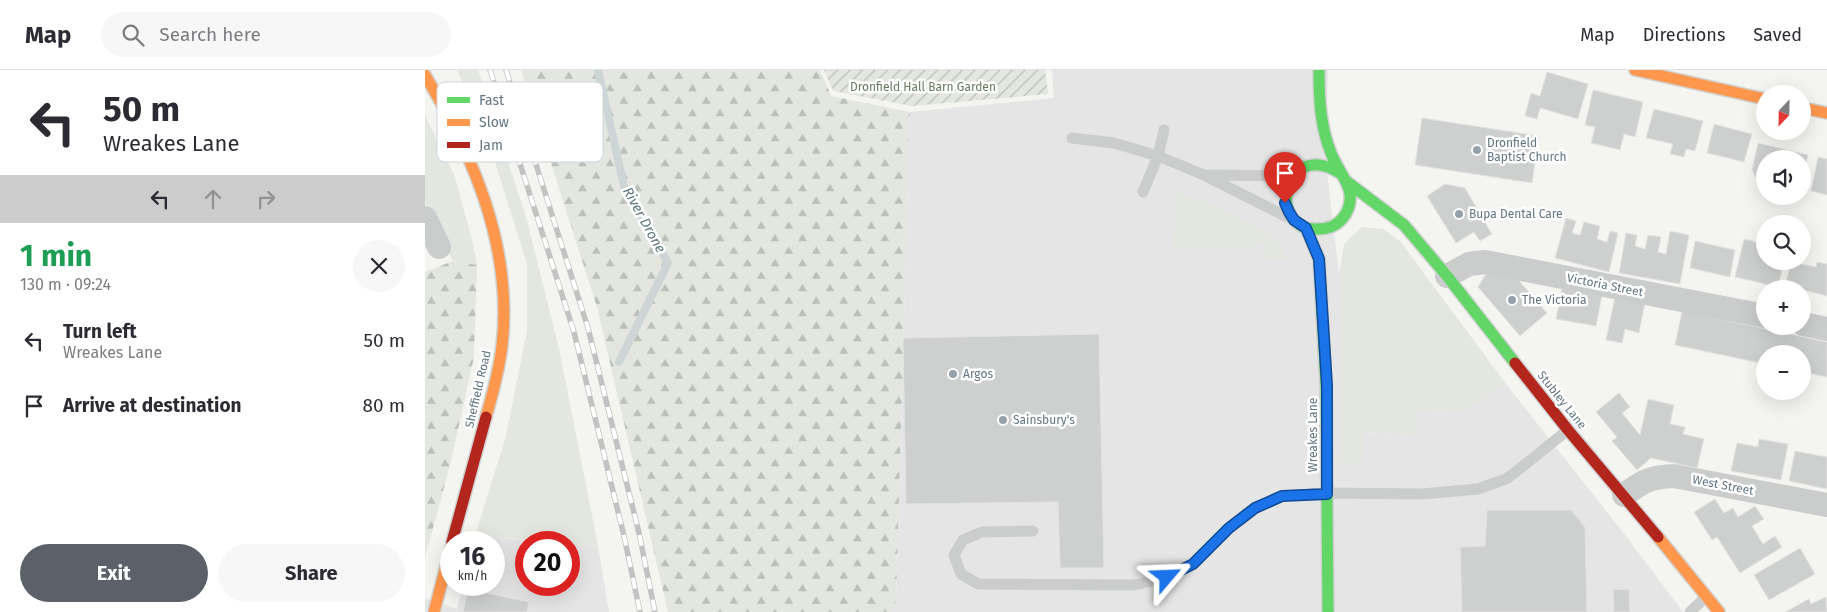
<!DOCTYPE html>
<meta charset="utf-8">
<style>
:root{--surface:#fff;--page:#f7f7f7;--text:#2b2b33;--muted:#7c7c81;--line:#e1e1e2;--accent:#5b6069}
body{margin:0;font-family:"Fira Sans",sans-serif;background:var(--page);color:var(--text);height:100vh;display:flex;flex-direction:column;font-size:19px;white-space:nowrap}
*{box-sizing:border-box;margin:0}
p{font-size:16px;color:var(--muted)}
.icon{flex:none;width:28px;height:28px;fill:none;stroke:currentColor;stroke-width:2;stroke-linecap:round;stroke-linejoin:round}
.map{position:relative;flex:1;overflow:hidden}
.drawer{display:flex;flex-direction:column;background:var(--surface);width:425px}
.drawer>*{flex:none}
.guide{background:#fff;color:var(--text);overflow:hidden}
.needle{width:32px;rotate:202deg}
.tools{position:absolute;left:1331px;top:15px;display:grid;gap:10px}
.tools a{display:grid;place-items:center;width:55px;height:55px;border-radius:50%;background:var(--surface);box-shadow:0 5px 20px #0002;font-size:25px}
.speed{position:absolute;left:15px;top:461px;display:flex;gap:10px;font-size:25px;font-weight:700;text-align:center}
.speed>*{display:grid;place-content:center;width:65px;height:65px;border-radius:50%;background:var(--surface);box-shadow:0 5px 20px #0002;line-height:1}
.speed small{font-size:12px;font-weight:400}
.speed .limit{border:8px solid #d22;background:#fff;color:#111}
.pin{position:absolute;display:grid;place-items:center;width:42px;height:42px;color:#fff;margin:-51px -21px;border-radius:50% 50% 50% 0;rotate:-45deg;box-shadow:0 0 5px #0007}
.pin .icon{rotate:45deg}
.me{position:absolute;width:55px;margin:-28px;rotate:64deg;stroke-linejoin:round;filter:drop-shadow(0 0 4px #0008)}
.turn{display:flex;align-items:center;gap:18px;height:105px;padding:0 20px;font-size:22px}
.turn .icon{width:65px;height:65px;stroke-width:2.5}
.turn b{display:block;font-size:35px;line-height:42px}
.lanes{display:flex;align-items:center;height:48px;padding:0 20px;background:#0003;justify-content:center;gap:25px;direction:ltr}
.lanes .off{opacity:.35}
.round{display:grid;place-items:center;flex:none;width:52px;height:52px;border-radius:26px;background:var(--page)}
.headline{display:flex;align-items:center;justify-content:space-between;height:85px;padding:0 20px}
h1{font-size:30px;font-weight:700;line-height:38px;color:#1e9e55}
.action{display:flex;gap:10px;margin-top:auto;padding:10px 20px}
.action a{flex:1;height:58px;border-radius:30px;background:var(--accent);color:#fff;font-size:20px;font-weight:700;line-height:58px;text-align:center}
.action a+a{background:var(--page);color:var(--text)}
ul{padding:0;list-style:none}
li{display:flex;align-items:center;gap:15px;height:65px;padding:0 20px}
li div{flex:1}
li b{display:block;font-size:19px}
li em{font-style:normal}
header{display:flex;align-items:center;gap:30px;box-sizing:border-box;height:70px;padding:0 25px;background:var(--surface);border-bottom:1px solid var(--line)}
header strong{font-size:24px}
nav{display:flex;gap:28px;margin-inline-start:auto;font-size:18px}
.search{width:350px;height:45px;background:var(--page);display:flex;align-items:center;gap:12px;box-sizing:border-box;padding:0 18px;border-radius:28px;color:var(--muted);font-size:19px}
main{display:flex;flex:1;min-height:0}
.map>svg:first-child{display:block}
.built{fill:#e4e5e4}
.grass{fill:#e3e7df}
.forest{fill:url(#forest-firs)}
.garden{fill:url(#garden-furrows)}
.lines{fill:none;stroke-linecap:round;stroke-linejoin:round}
.stream{stroke:#cdd5d8;stroke-width:8}
.building{fill:#cecfcf;stroke:#e3e3e1}
.fast-casing{stroke:#d0d2d1;stroke-width:14}
.slow-casing{stroke:#d0d2d1;stroke-width:14}
.jam-casing{stroke:#d0d2d1;stroke-width:14}
.lane{stroke:#cbcdcd;stroke-width:11}
.street{stroke:#cbcdcd;stroke-width:24}
.fast{stroke:#63d668;stroke-width:11}
.slow{stroke:#ff974d;stroke-width:11}
.jam{stroke:#b3261e;stroke-width:11}
.rail-casing{stroke:#c1c3c3;stroke-width:5.5}
.rail{stroke:#fff;stroke-width:4;stroke-dasharray:11;stroke-linecap:butt}
.route-casing{stroke:#114b97;stroke-width:12}
.route{stroke:#1a73e8;stroke-width:9}
.poi-dot{fill:#95a1aa;stroke:#fff;stroke-width:2}
.labels{text-anchor:middle;dominant-baseline:central;stroke-width:5;stroke-linejoin:round;paint-order:stroke}
.park-label{font-size:12px;fill:#667a61;stroke:#fff}
.poi-label{font-size:12px;fill:#627583;stroke:#fff;text-anchor:start}
.street-label{font-size:12px;fill:#627583;stroke:#fff}
.water-label{font-size:14px;font-style:italic;fill:#5e7781;stroke:#fff}
.key{fill:#fff;stroke:#d0d6da;stroke-width:1}
.key-label{font-size:14px;fill:#627583}
</style>
<header>
<strong>Map</strong>
<div class="search"><svg class="icon" aria-label="search" viewBox="0 0 24 24"><circle cx="10" cy="10" r="6"/><path d="M15 15l6 6"/></svg>Search here</div>
<nav><a>Map</a><a>Directions</a><a>Saved</a></nav>
</header>
<main>
<section class="drawer">
<div class="guide">
<div class="turn"><svg class="icon" aria-label="left" viewBox="0 0 24 24"><path d="M17 20v-9H6M10 6l-5 5 5 5"/></svg><div><b>50 m</b>Wreakes Lane</div></div>
<div class="lanes"><svg class="icon" aria-label="left" viewBox="0 0 24 24"><path d="M17 20v-9H6M10 6l-5 5 5 5"/></svg><svg class="icon off" aria-label="ahead" viewBox="0 0 24 24"><path d="M12 20V5M6 11l6-6 6 6"/></svg><svg class="icon off" aria-label="right" viewBox="0 0 24 24"><path d="M7 20v-9h11M14 6l5 5-5 5"/></svg></div>
</div>
<div class="headline"><div><h1>1 min</h1><p>130 m · 09:24</p></div><a class="round"><svg class="icon" aria-label="close" viewBox="0 0 24 24"><path d="M6 6l12 12M18 6L6 18"/></svg></a></div>
<ul>
<li><svg class="icon" aria-label="left" viewBox="0 0 24 24"><path d="M17 20v-9H6M10 6l-5 5 5 5"/></svg><div><b>Turn left</b><p>Wreakes Lane</p></div><em>50 m</em></li>
<li><svg class="icon" aria-label="arrive" viewBox="0 0 24 24"><path d="M6 21V4h12l-3 4 3 4H6"/></svg><div><b>Arrive at destination</b></div><em>80 m</em></li>
</ul>
<div class="action"><a>Exit</a><a>Share</a></div>
</section>
<div class="map">
<svg width="1402" height="542" viewBox="0 0 1402 542">
<defs>
<pattern id="forest-firs" width="22" height="20" patternUnits="userSpaceOnUse" patternTransform="scale(1.25)"><rect width="22" height="20" fill="#e3e7df"/><path d="M5 1l3.5 6h-7zM16 11l3.5 6h-7z" fill="#bbc0ba"/></pattern>
<pattern id="garden-furrows" width="10" height="10" patternUnits="userSpaceOnUse" patternTransform="scale(1.25)"><rect width="10" height="10" fill="#e3e7df"/><path d="M-1 1l2-2M0 10L10 0M9 11l2-2" fill="none" stroke="#bbc0ba"/></pattern>
</defs>
<rect width="100%" height="100%" fill="#f4f4f1"/>
<!-- built -->
<path class="built" d="M627,0H903L900,86L914,204L937,362L990,365L992,343L1037,342L1081,314L1200,465L1258,542H469L471,530L485,42L629,28Z
M50,466L126,472H101V515H144V474L173,476L184,542H0V528L32,539L38,515H69V472H49Z"/>
<!-- grass -->
<path class="grass" d="M32,0H53L101,147L135,283L173,476L144,474V472L50,466L81,366L102,261V194L64,73Z
M0,45L30,107L46,166L52,195L28,191L0,132Z
M752,121C780,132 829,149 850,170C856,175 859,183 863,190L840,191L839,176L748,178Z
M937,157L958,159L975,171L1081,314L1037,342L992,343L990,365L938,362L937,393L913,392L914,204L919,174Z"/>
<!-- forest -->
<path class="forest" d="M96,0H395L406,26L485,42L471,530L469,542H243L172,237Z
M28,191L52,195L49,287L25,396L0,487V202Z"/>
<!-- garden -->
<path class="garden" d="M399,0H620L623,24L487,36L408,21Z"/>
<g class="lines">
<!-- stream -->
<path class="stream" d="M173,0L199,116L243,193L194,292"/>
</g>
<!-- building -->
<path class="building" d="M1122,2L1163,14L1153,49L1115,38L1112,49L1100,46L1106,23L1115,26Z
M1168,20L1218,32L1210,67L1199,64L1195,80L1166,73L1170,57L1160,55Z
M1229,39L1278,51L1270,81L1261,79L1259,87L1245,84L1248,74L1221,68Z
M997,48L1114,66L1107,113L990,95Z
M1289,54L1327,64L1319,92L1282,83Z
M1333,73L1383,85L1378,107V89H1340V112L1332,110L1327,100Z
M1393,87L1402,89V125L1386,121Z
M1020,114L1040,118L1067,164L1055,171L1049,162L1031,173L1002,126Z
M1141,148L1151,151L1147,163L1155,165L1159,152L1175,156L1172,169L1182,172L1185,161L1193,163L1184,202L1130,188Z
M1245,161L1264,165L1255,214L1194,203L1201,163L1212,165L1210,176L1220,179L1223,165L1236,167L1233,182L1241,184Z
M1319,169L1340,174V191H1359L1353,217L1310,207Z
M1270,171L1310,180L1305,207L1265,198Z
M1366,192L1391,197L1392,192L1402,194V226L1378,220V219L1360,217Z
M1064,199L1090,206L1122,243L1095,266L1053,217Z
M1137,218L1177,225L1171,256L1131,249Z
M1190,227L1220,233L1214,263L1200,259L1197,273L1181,270Z
M1257,241L1402,272V307L1378,302V284H1340V294L1250,275Z
M674,264L679,498H635L633,432L481,434L478,268Z
M1194,323L1205,337L1197,343L1215,365L1223,329L1249,335L1245,354L1260,357L1258,364L1279,369L1272,398L1226,388L1212,400L1187,371L1192,367L1171,342Z
M1334,369L1363,374L1356,410L1306,401L1312,373L1333,377Z
M1370,381L1402,387V419L1364,411Z
M1290,429L1299,443L1308,438L1313,447L1330,436L1339,449L1327,456L1338,474L1350,466L1357,477L1315,503L1292,467L1287,470L1269,442Z
M1062,440H1146L1160,457L1162,542H1037L1035,477L1060,476Z
M1375,478L1390,504L1344,530L1329,505Z
M43,519L104,532L102,542H38Z
M1204,519L1205,542H1189L1188,520Z
M1401,527L1402,542H1360L1384,529L1386,534Z"/>
<g class="lines">
<defs>
<path id="fast" d="M894,0C894,28 895,56 906,83C910,95 924,112 925,124C926,133 923,142 917,149C911,156 902,159 893,159C842,162 856,67 915,103
M921,111L979,155L1022,206L1090,293
M881,158L894,189L901,316L903,542"/>
<path id="slow" d="M1210,0L1340,29
M0,5C49,87 88,178 77,276C74,300 68,323 61,347
M1378,38L1402,43
M1233,467L1294,542
M9,542L26,477"/>
<path id="jam" d="M1090,293L1143,360L1233,467
M27,472L61,347"/>
</defs>
<!-- fast casing -->
<use href="#fast" class="fast-casing"/>
<!-- slow casing -->
<use href="#slow" class="slow-casing"/>
<!-- jam casing -->
<use href="#jam" class="jam-casing"/>
<!-- lane -->
<path class="lane" d="M647,68L689,73L733,86L779,105L862,147
M783,105L867,106
M718,122L733,86L739,60
M608,461L557,462L538,470L529,485L536,504L553,514L710,515L742,507L768,494L804,458L830,438L857,426L902,423L997,424L1053,419L1083,408L1143,360
M1265,542L1282,526"/>
<!-- street -->
<path class="street" d="M0,148L14,177
M1022,206L1044,194L1060,192L1340,246
M1378,254L1402,259
M1199,425C1218,411 1225,407 1249,406L1402,435"/>
<!-- fast -->
<use href="#fast" class="fast"/>
<!-- slow -->
<use href="#slow" class="slow"/>
<!-- jam -->
<use href="#jam" class="jam"/>
<defs>
<path id="rail" d="M65,0L149,262L199,466L215,542
M81,0L163,258L214,463L230,542"/>
</defs>
<!-- rail casing -->
<use href="#rail" class="rail-casing"/>
<!-- rail -->
<use href="#rail" class="rail"/>
</g>
<g class="lines">
<defs>
<path id="route" d="M742,507L768,494L804,458L830,438L857,426L902,424V316L894,189L881,158L869,150L864,142L860,133"/>
</defs>
<!-- route casing -->
<use href="#route" class="route-casing"/>
<!-- route -->
<use href="#route" class="route"/>
</g>
<!-- markers -->
<g class="poi-dot">
<circle cx="1052" cy="80" r="5"/>
<circle cx="1034" cy="144" r="5"/>
<circle cx="1087" cy="230" r="5"/>
<circle cx="528" cy="304" r="5"/>
<circle cx="578" cy="350" r="5"/>
</g>
<g class="labels">
<!-- park labels -->
<g class="park-label">
<text x="498" y="17">Dronfield Hall Barn Garden</text>
</g>
<!-- poi labels -->
<g class="poi-label">
<text x="1062" y="73">Dronfield<tspan x="1062" dy="14">Baptist Church</tspan></text>
<text x="1044" y="144">Bupa Dental Care</text>
<text x="1097" y="230">The Victoria</text>
<text x="538" y="304">Argos</text>
<text x="588" y="350">Sainsbury's</text>
</g>
<!-- street labels -->
<g class="street-label">
<text transform="translate(1180 215) rotate(11)">Victoria Street</text>
<text transform="translate(53 319) rotate(-77)">Sheffield Road</text>
<text transform="translate(1137 330) rotate(51)">Stubley Lane</text>
<text transform="translate(888 365) rotate(-90)">Wreakes Lane</text>
<text transform="translate(1298 415) rotate(11)">West Street</text>
</g>
<!-- water labels -->
<g class="water-label">
<text transform="translate(219 150) rotate(61)">River Drone</text>
</g>
</g>
<!-- legend -->
<rect x="12" y="12" width="166" height="80" rx="8" class="key"/>
<rect x="22" y="27" width="23" height="6" fill="#63d668"/>
<rect x="22" y="49" width="23" height="7" fill="#ff974d"/>
<rect x="22" y="72" width="23" height="6" fill="#b3261e"/>
<g class="key-label">
<text x="54" y="35">Fast</text>
<text x="54" y="57">Slow</text>
<text x="54" y="80">Jam</text>
</g>
</svg>
<div class="tools">
<a><svg class="needle" viewBox="-14 -14 28 28"><path d="M0-13l5 13h-10z" fill="#e53935"/><path d="M0 13l5-13h-10z" fill="#7c7c81"/></svg></a>
<a><svg class="icon" aria-label="sound" viewBox="0 0 24 24"><path d="M4 9h4l5-4v14l-5-4H4zM17 9q2 3 0 6"/></svg></a>
<a><svg class="icon" aria-label="search" viewBox="0 0 24 24"><circle cx="10" cy="10" r="6"/><path d="M15 15l6 6"/></svg></a>
<a>+</a>
<a>−</a>
</div>
<div class="speed"><div>16<small>km/h</small></div><div class="limit">20</div></div>
<div class="pin" style="left:860px;top:133px;background:#d93025"><svg class="icon" aria-label="arrive" viewBox="0 0 24 24"><path d="M6 21V4h12l-3 4 3 4H6"/></svg></div>
<svg class="me" style="left:742px;top:507px" viewBox="-20 -20 40 40"><path d="M0-17L14 15 0 8-14 15z" fill="#1a73e8" stroke="#fff" stroke-width="4"/></svg>
</div>
</main>
